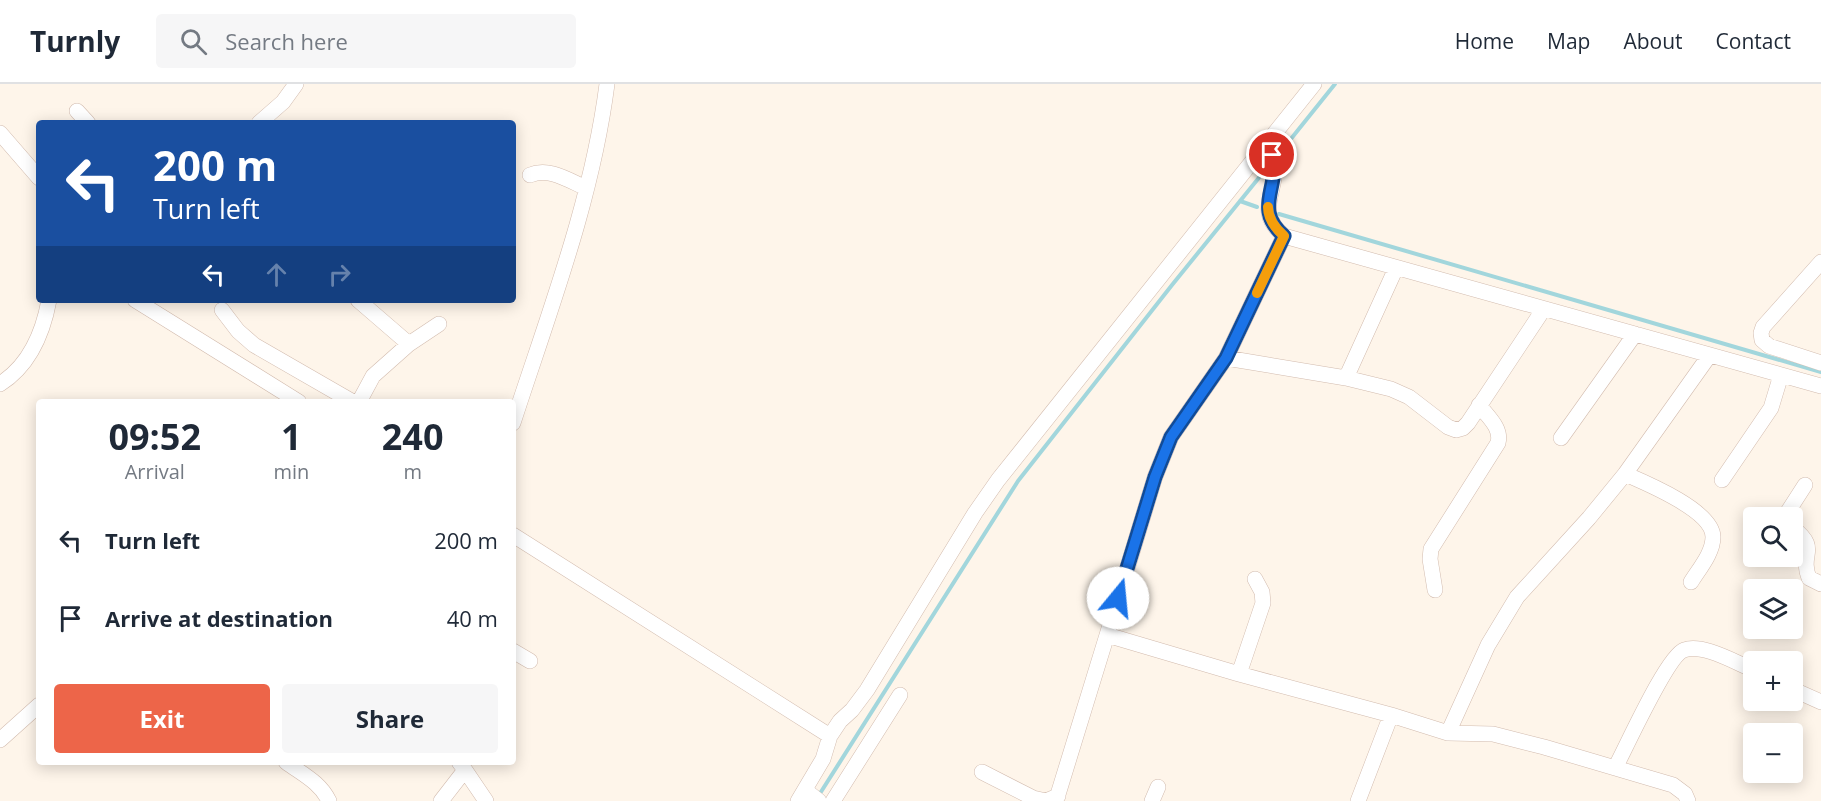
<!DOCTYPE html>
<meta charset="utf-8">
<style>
:root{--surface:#fff;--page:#f6f6f7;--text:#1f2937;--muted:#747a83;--line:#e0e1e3;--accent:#ed6549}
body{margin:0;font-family:"Open Sans",sans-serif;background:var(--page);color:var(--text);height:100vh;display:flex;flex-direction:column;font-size:22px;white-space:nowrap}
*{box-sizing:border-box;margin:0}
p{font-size:20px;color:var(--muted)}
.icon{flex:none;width:33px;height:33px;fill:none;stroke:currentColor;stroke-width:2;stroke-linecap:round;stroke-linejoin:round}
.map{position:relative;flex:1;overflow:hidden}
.sheet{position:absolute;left:36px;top:315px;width:480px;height:366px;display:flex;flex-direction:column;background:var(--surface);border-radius:6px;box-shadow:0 3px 15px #0003}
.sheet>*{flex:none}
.guide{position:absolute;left:36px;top:36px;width:480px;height:183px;border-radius:6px;box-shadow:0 3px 15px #0003;background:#1a4fa0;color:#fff;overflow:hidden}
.tools{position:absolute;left:1743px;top:423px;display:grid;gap:12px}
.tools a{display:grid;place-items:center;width:60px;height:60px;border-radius:6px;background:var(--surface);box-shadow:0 3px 15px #0003;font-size:30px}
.pin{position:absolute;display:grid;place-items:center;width:51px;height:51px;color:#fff;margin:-26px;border:3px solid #fff;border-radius:50%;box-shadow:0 2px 6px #0007}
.me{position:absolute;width:66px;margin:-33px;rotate:17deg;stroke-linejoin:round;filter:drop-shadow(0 0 4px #0008)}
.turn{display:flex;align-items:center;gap:21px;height:126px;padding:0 18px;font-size:27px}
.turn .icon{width:78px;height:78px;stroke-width:2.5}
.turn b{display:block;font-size:42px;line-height:51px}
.lanes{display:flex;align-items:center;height:57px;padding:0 18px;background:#0003;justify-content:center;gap:30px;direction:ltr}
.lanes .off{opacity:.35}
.eta{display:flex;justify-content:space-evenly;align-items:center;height:102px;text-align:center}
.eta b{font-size:36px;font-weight:700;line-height:42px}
.action{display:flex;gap:12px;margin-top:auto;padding:12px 18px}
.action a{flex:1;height:69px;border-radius:6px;background:var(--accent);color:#fff;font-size:24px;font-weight:700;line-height:69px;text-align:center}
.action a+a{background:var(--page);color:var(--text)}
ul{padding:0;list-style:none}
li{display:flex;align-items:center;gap:18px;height:78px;padding:0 18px}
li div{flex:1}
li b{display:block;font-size:22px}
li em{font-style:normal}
header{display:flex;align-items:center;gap:36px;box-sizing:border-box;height:84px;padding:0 30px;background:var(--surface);border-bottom:2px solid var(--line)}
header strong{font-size:28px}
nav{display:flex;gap:33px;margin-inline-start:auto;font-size:21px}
.search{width:420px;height:54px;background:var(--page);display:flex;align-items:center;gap:15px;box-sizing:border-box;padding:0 21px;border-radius:6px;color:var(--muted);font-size:22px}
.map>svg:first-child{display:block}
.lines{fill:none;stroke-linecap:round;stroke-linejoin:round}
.stream{stroke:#a2d6dc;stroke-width:4}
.minor-casing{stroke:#d2bbae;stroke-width:16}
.minor{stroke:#fff;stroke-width:15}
.route-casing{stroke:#114b97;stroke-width:15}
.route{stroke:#1a73e8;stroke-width:10}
.slow{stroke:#f59e0b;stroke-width:10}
</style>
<header>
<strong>Turnly</strong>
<div class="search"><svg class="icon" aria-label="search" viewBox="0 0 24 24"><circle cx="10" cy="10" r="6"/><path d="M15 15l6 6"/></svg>Search here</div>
<nav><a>Home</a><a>Map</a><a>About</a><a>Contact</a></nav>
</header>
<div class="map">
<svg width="1821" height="717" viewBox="0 0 1821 717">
<rect width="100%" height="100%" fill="#fef5ea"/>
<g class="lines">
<!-- stream -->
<path class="stream" d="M1282,66L1335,0
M1240,117L1257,123
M1279,130L1821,288
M819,711L1018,397L1172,201L1266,85"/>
<defs>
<path id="minor" d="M77,27L88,39
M259,39L283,18L296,0
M0,49L39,94
M1266,59C1270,65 1275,73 1275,81C1276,111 1255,127 1284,152L1821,302
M530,91C549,83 568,96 586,104
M1284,152L1226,274L1171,353L1155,393L1107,551L1239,590L1391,631
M1821,178L1763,243L1761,249L1762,256L1769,262L1821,279
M135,216L299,318
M358,216L409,260
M222,226L238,247L254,261L353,318
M1226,274L1346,294L1391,305L1409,313L1448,343L1456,346L1463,344L1468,339L1543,226
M1346,294L1396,184
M0,300C30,281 43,249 49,216
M359,318L373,292L409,260L439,240
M513,339C549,228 592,117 607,0
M1561,354L1635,250
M1625,390C1646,399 1713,427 1713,453C1713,469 1699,485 1691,498
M1722,396L1771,324L1781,291
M1786,434L1787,429L1805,401
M1792,443C1821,466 1799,468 1809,494L1821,500
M513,451L830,652
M1435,506L1430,475L1431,465L1498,359C1502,344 1488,333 1479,321
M513,567L530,577
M1239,590L1263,519L1262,508L1255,495
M1792,605L1821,618
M1448,649L1488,561L1517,513L1589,434L1625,390L1709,272
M0,656L39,621
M286,678C302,690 320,698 329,717
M1615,684C1626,664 1667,572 1684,566C1703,559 1736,579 1754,586
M465,686L486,717
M982,688L1033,714L1046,717L1058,712
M805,706L819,717
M441,717L465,686L459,678
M798,717L823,675L830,652L840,637L852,626L867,606L975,429L998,396L1314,0
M833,717L900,611
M1056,717L1107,551
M1152,717L1158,703
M1358,717L1391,631L1448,649L1493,650L1544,663L1673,701L1685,710L1688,717"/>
</defs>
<!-- minor casing -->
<use href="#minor" class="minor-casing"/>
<!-- minor -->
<use href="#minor" class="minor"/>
</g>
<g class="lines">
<defs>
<path id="route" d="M1118,514L1155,393L1171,353L1226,274L1284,152C1252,124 1281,103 1272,71"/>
</defs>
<!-- route casing -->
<use href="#route" class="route-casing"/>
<!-- route -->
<use href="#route" class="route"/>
<!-- slow -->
<path class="slow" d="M1257,209L1284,152C1275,144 1268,135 1268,123"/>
</g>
</svg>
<div class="tools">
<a><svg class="icon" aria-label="search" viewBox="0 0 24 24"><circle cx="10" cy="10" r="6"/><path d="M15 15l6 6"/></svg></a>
<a><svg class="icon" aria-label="layers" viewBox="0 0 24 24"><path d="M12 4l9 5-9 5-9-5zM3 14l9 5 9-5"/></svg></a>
<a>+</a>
<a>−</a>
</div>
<div class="pin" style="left:1272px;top:71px;background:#d93025"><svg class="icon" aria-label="arrive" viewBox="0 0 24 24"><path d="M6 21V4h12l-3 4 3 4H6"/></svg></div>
<svg class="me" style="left:1118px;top:514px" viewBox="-20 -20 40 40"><circle r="19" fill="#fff"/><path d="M0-13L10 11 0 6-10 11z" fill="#1a73e8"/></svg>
<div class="guide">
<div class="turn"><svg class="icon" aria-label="left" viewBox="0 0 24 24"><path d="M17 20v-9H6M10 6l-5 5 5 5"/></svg><div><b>200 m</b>Turn left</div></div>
<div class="lanes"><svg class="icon" aria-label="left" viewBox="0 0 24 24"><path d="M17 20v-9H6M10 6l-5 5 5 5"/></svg><svg class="icon off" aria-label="ahead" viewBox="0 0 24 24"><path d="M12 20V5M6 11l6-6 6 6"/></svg><svg class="icon off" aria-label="right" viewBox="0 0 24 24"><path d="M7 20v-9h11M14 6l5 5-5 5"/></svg></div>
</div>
<section class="sheet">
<div class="eta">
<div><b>09:52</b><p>Arrival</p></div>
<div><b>1</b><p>min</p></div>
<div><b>240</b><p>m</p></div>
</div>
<ul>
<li><svg class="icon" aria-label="left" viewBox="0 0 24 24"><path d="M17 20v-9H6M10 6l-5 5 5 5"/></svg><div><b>Turn left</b></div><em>200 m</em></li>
<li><svg class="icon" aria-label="arrive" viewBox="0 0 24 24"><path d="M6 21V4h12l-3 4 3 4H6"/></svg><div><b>Arrive at destination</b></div><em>40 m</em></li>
</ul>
<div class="action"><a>Exit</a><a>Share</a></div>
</section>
</div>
